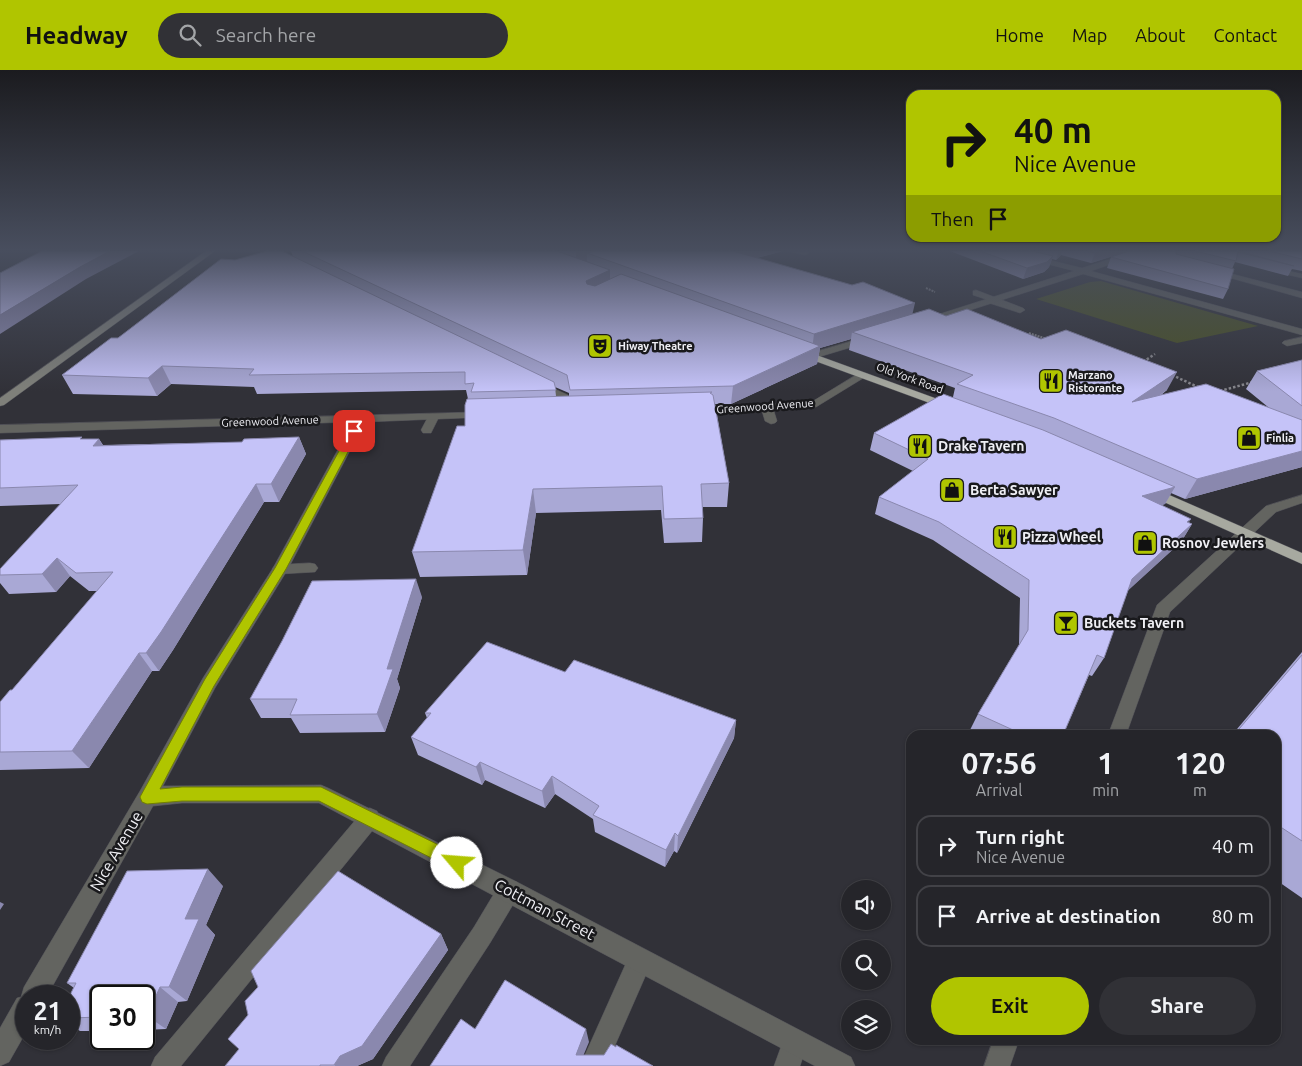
<!DOCTYPE html>
<style>
:root{--surface:#25252a;--page:#313136;--text:#f1f3f6;--muted:#a3a5a8;--line:#424247;--accent:#b0c500}
body{margin:0;font-family:Ubuntu,sans-serif;background:var(--page);color:var(--text);height:100vh;display:flex;flex-direction:column;font-size:19px;white-space:nowrap}
*{box-sizing:border-box;margin:0}
p{font-size:16px;color:var(--muted)}
.icon{flex:none;width:28px;height:28px;fill:none;stroke:currentColor;stroke-width:2;stroke-linecap:round;stroke-linejoin:round}
.map{position:relative;flex:1;overflow:hidden}
.panel{position:absolute;left:906px;top:660px;width:375px;height:315px;display:flex;flex-direction:column;background:var(--surface);border-radius:15px;box-shadow:0 1px 4px #0004,0 0 0 1px var(--line)}
.panel>*{flex:none}
.hud{position:absolute;left:906px;top:20px;width:375px;height:152px;border-radius:15px;box-shadow:0 1px 4px #0004,0 0 0 1px var(--line);background:#b0c500;color:#111;overflow:hidden}
.controls{position:absolute;left:841px;top:810px;display:grid;gap:10px}
.controls a{display:grid;place-items:center;width:50px;height:50px;border-radius:50%;background:var(--surface);box-shadow:0 1px 4px #0004,0 0 0 1px var(--line);font-size:25px}
.speed{position:absolute;left:15px;top:915px;display:flex;gap:10px;font-size:25px;font-weight:700;text-align:center}
.speed>*{display:grid;place-content:center;width:65px;height:65px;border-radius:50%;background:var(--surface);box-shadow:0 1px 4px #0004,0 0 0 1px var(--line);line-height:1}
.speed small{font-size:12px;font-weight:400}
.speed .limit{border:2px solid #111;border-radius:8px;background:#fff;color:#111}
.pin{position:absolute;display:grid;place-items:center;width:42px;height:42px;color:#fff;margin:-21px;border-radius:10px;box-shadow:0 2px 8px #0006}
.me{position:absolute;width:55px;margin:-28px;rotate:297deg;stroke-linejoin:round;filter:drop-shadow(0 0 4px #0008)}
.turn{display:flex;align-items:center;gap:18px;height:105px;padding:0 25px;font-size:22px}
.turn .icon{width:65px;height:65px;stroke-width:2.5}
.turn b{display:block;font-size:35px;line-height:42px}
.then{display:flex;align-items:center;height:48px;padding:0 25px;background:#0003;gap:10px;font-size:19px}
.eta{display:flex;justify-content:space-evenly;align-items:center;height:85px;text-align:center}
.eta b{font-size:30px;font-weight:700;line-height:35px}
.cta{display:flex;gap:10px;margin-top:auto;padding:10px 25px}
.cta a{flex:1;height:58px;border-radius:30px;background:var(--accent);color:#111;font-size:20px;font-weight:700;line-height:58px;text-align:center}
.cta a+a{background:var(--page);color:var(--text)}
ul{padding:0;list-style:none}
li{display:flex;align-items:center;gap:15px;height:62px;margin:0 10px 8px;padding:0 15px;border:2px solid var(--line);border-radius:15px}
li div{flex:1}
li b{display:block;font-size:19px}
li em{font-style:normal}
header{display:flex;align-items:center;gap:30px;box-sizing:border-box;height:70px;padding:0 25px;background:var(--accent);color:#111}
header strong{font-size:24px}
nav{display:flex;gap:28px;margin-inline-start:auto;font-size:18px}
.search{width:350px;height:45px;background:var(--page);display:flex;align-items:center;gap:12px;box-sizing:border-box;padding:0 18px;border-radius:28px;color:var(--muted);font-size:19px}
.map>svg:first-child{display:block}
.green{fill:#495024}
.lines{fill:none;stroke-linecap:round;stroke-linejoin:round}
.lane-casing{stroke:#4f4f56;stroke-width:1}
.street-casing{stroke:#4f4f56;stroke-width:1}
.secondary-casing{stroke:#4f4f56;stroke-width:1}
.highway-casing{stroke:#4f4f56;stroke-width:1}
.path-far1{stroke:#85858b;stroke-width:2;stroke-dasharray:2 1;stroke-linecap:butt}
.path{stroke:#85858b;stroke-width:2.5;stroke-dasharray:2.5 2;stroke-linecap:butt}
.lane{fill:#636460;fill-rule:evenodd}
.street{fill:#636460;fill-rule:evenodd}
.secondary{fill:#7f807a;fill-rule:evenodd}
.highway{fill:#a7a9a0;fill-rule:evenodd}
.wall{fill:#a9a8d5;fill-rule:evenodd}
.shaded-wall{fill:#8a88ae}
.building{fill:#c5c3f8;stroke:#8a88ae}
.route{fill:#b0c500;stroke:#728000}
.labels{text-anchor:middle;dominant-baseline:central;stroke-width:5;stroke-linejoin:round;paint-order:stroke}
.far-poi-label{font-size:11px;font-weight:bold;fill:#efeff4;stroke:#19191c;text-anchor:start}
.far-street-label{font-size:11px;fill:#efeff4;stroke:#19191c}
.poi-label{font-size:14px;font-weight:bold;fill:#efeff4;stroke:#19191c;text-anchor:start}
.near-street-label{font-size:16px;fill:#efeff4;stroke:#19191c}
</style>
<header>
<strong>Headway</strong>
<div class="search"><svg class="icon" aria-label="search" viewBox="0 0 24 24"><circle cx="10" cy="10" r="6"/><path d="M15 15l6 6"/></svg>Search here</div>
<nav><a>Home</a><a>Map</a><a>About</a><a>Contact</a></nav>
</header>
<div class="map">
<svg width="1302" height="996" viewBox="0 0 1302 996">
<rect width="100%" height="100%" fill="#313138"/>
<!-- green -->
<path class="green" d="M1101,211L1258,256L1177,273L1036,229L1090,212Z"/>
<g class="lines">
<defs>
<path id="lane" d="M788,181H807L809,183L805,185Z
M1267,196L1302,204V208L1267,200Z
M1209,198L1302,222V228L1209,202Z
M976,220L1023,238L1025,240L1020,243L989,233L988,230L973,225V221Z
M1302,267V273L1287,276L1282,273L1284,271Z
M537,311L568,325L570,343L568,345L564,346L558,343V329L533,316L532,314L533,312Z
M767,335L773,338L777,351L775,353L771,354L765,351L761,338Z
M433,344L439,347L431,363H423L421,360L429,345Z
M310,493L315,494L318,498L315,502L280,504L275,503L272,499L275,495Z
M370,738L377,741L380,748L377,755L181,996H151L155,987L363,741Z
M509,809L517,812L520,820L517,828L490,873L410,996H382L386,987L474,857L501,812Z
M640,879L649,882L652,891L606,996H580L631,882Z
M795,959L804,963L808,972L800,996H774L786,963Z"/>
<path id="street" d="M997,181H1012L1082,198L1136,181H1149L1091,201L1302,259V265L1083,204L930,253H924V249L1074,201Z
M869,266L872,267V271L812,289L807,286L808,284Z
M861,302L866,305L865,307L816,337L697,344L691,341L697,338L813,331Z
M484,342L490,345L488,347L365,352L288,499L215,618L163,716L321,715L328,718L517,812L851,987L855,996H815L319,733H182L153,736L47,926H26V962L9,992L0,996V958L17,928L21,927L24,917L140,721L203,608L273,498L353,352L0,363V355Z
M1302,425V433L1276,442L1170,542L1126,665H1108L1157,535L1266,436Z
M993,970H1019L1010,996H984Z"/>
<path id="secondary" d="M206,181H215L4,335L0,336V328Z"/>
<path id="highway" d="M800,279L954,335L956,337L954,339H946L796,284L795,282Z
M1151,417L1302,483V494L1146,424L1144,421L1146,418Z"/>
</defs>
<!-- lane casing -->
<use href="#lane" class="lane-casing"/>
<!-- street casing -->
<use href="#street" class="street-casing"/>
<!-- secondary casing -->
<use href="#secondary" class="secondary-casing"/>
<!-- highway casing -->
<use href="#highway" class="highway-casing"/>
<!-- path-far1 -->
<path class="path-far1" d="M926,218L935,222
M1029,263L1047,269"/>
<!-- path -->
<path class="path" d="M1143,292L1155,284
M1172,305L1200,318
M1220,321L1253,312"/>
<!-- lane -->
<use href="#lane" class="lane"/>
<!-- street -->
<use href="#street" class="street"/>
<!-- secondary -->
<use href="#secondary" class="secondary"/>
<!-- highway -->
<use href="#highway" class="highway"/>
</g>
<!-- wall -->
<path class="wall" d="M291,181H783L757,188L913,244L946,246L1041,269L1167,320L1161,325L1268,337L1246,319L1257,301L1302,290V397L1185,429L1171,423L1165,434L1162,435L1188,452L1192,454L1181,472L1128,520L1104,588L1092,606L1089,605L1063,665H976L969,662L978,644L1019,575L1020,528L933,470L875,444L879,427L913,401L870,380L874,363L953,327L955,318L849,280L851,269L820,278L817,294L731,334H715L729,413L727,437H703V448L702,472L664,473L661,440L536,443L527,505L420,507L412,482L465,356L468,329L466,320L257,324L254,317L171,314L157,326L73,324L62,305L235,190L293,187ZM555,317L569,323V326H556Z
M950,181H1129L1091,193L1061,185L1056,190L1052,189L1049,197L1044,202L1023,209Z
M1129,181H1302V201L1292,199L1288,206L1235,192L1232,199L1228,219L1223,229L1107,198L1111,187Z
M299,367L306,384L279,432H264L173,580L159,601H152L89,698L0,700V632L12,620L97,521H89L70,506L56,522L9,524L0,513V499L61,434L0,436V370L99,369L103,375L242,372Z
M422,527L397,609L400,618L385,662L300,663L291,648H261L250,629Z
M1302,582V828L1276,810V665H1232Z
M565,602L736,650L734,668L677,783L674,781L665,797L595,762L593,749L555,724L545,738L485,710L482,715L418,685L411,667L427,648L425,643Z
M223,816L206,855L215,865L187,931L178,932L166,959L144,960V926H101V961H80L69,954V927L74,918L67,913Z
M441,864L448,880L373,989L357,996H225Z"/>
<!-- shaded-wall -->
<path class="shaded-wall" d="M110,181H139L86,209L0,264V245L80,197Z
M576,181H625L587,183V191L576,194Z
M731,181H783L730,195Z
M1059,181H1062L1061,185L1056,190Z
M1101,181H1129L1091,193L1095,183Z
M1053,186L1049,197L1044,202L1023,209L1027,198Z
M610,200V216L587,226L586,211Z
M915,233L911,250L852,262L851,269L820,278L817,294L731,334L733,316L812,280L814,264Z
M162,296L171,314L157,326L148,308Z
M1177,302L1167,320L1123,350L1132,332Z
M299,367L306,384L279,432L271,414Z
M99,369L109,386L93,376Z
M1302,381V397L1185,429L1197,409Z
M256,414L264,432L173,580L159,601L146,583Z
M1175,417L1165,434L1132,443L1142,426Z
M533,419L536,443L527,505L523,480Z
M1191,449L1181,464L1192,454L1181,472L1121,527L1132,509Z
M57,488L70,506L56,522L42,504Z
M416,509L422,527L397,609L400,618L385,662L377,644L387,599Z
M139,583L152,601L89,698L72,681Z
M736,650L734,668L677,783L678,766Z
M480,692L485,710L482,715L476,697Z
M552,706L555,724L545,738L542,721Z
M675,763L674,781L665,797L666,780Z
M208,799L223,816L206,855L215,865L187,931L169,917L185,849Z
M0,832L4,834L0,840Z
M441,864L448,880L373,989L357,996H335L334,995L340,986Z
M160,917L178,932L166,959L147,946Z
M586,959L589,972L579,996L576,985Z"/>
<!-- building -->
<path class="building" d="M42,181H110L80,197L0,245V203Z
M267,181H282L554,312L556,320L471,322L474,313L465,314V302L249,305L254,299L162,296L148,308L62,305L111,268H118L221,189L235,190Z
M302,181H557L610,200L586,211L587,214L595,216L621,204L820,276L733,316L570,320L567,305Z
M595,181H733L852,215L863,212L915,233L814,264L587,183Z
M980,181H1032L1053,186L1047,192L1027,198Z
M1088,181H1101L1095,183Z
M1129,181H1176V184L1234,199L1228,219L1111,187Z
M1195,181H1238L1294,196L1238,182L1236,191Z
M1269,181H1302V189Z
M929,239L946,246L967,239L1041,269L1066,260L1177,302L1132,332L1206,314L1302,350V381L1197,409L1054,348L957,314L973,305L852,262Z
M1302,290V336L1257,301Z
M712,322L710,323L713,325L729,413L701,414L703,448L664,449L662,416L533,419L523,480L412,482L457,356H465V335L467,329Z
M943,324L1043,360L1175,417L1142,426L1191,449L1187,452L1192,454L1132,509L1104,588L1097,585L1063,665H1024L978,644L1028,560L1029,510L939,452L879,427L928,389L874,363Z
M82,367L80,369H99L93,376L242,372L244,369L299,367L271,414H256L161,562L146,583H139L72,681L0,682V632L10,620H12L113,502L76,503L57,488L42,504L0,505V499L78,415L0,418V370Z
M416,509L387,599H393L377,644L290,645L297,629H250L282,571L312,511Z
M487,572L565,602L574,590L736,650L678,766L675,763L666,780L593,745L599,736L552,706L542,721L480,692L476,697L411,667L431,643H425Z
M1302,585V771L1276,754V665H1234Z
M208,799L185,849H199L169,917H160L147,946H144V926H101V947L69,948V927L76,913H67L127,801Z
M338,801L441,864L362,976L340,986L334,995H320V996H225L239,979L228,969L248,945L245,931L258,917L251,901Z
M505,910L586,959L576,985H604L611,974L616,977V975L653,996H430L461,949L475,959Z"/>
<!-- sky -->
<linearGradient id="sky" x2="0" y2="1"><stop stop-color="#1b1b1f"/><stop offset="0.56" stop-color="#484e5e"/><stop offset="1" stop-color="#484e5e" stop-opacity="0"/></linearGradient>
<rect width="1302" height="321" fill="url(#sky)"/>
<!-- route -->
<path class="route" d="M354,358L359,361L286,499L214,616L160,719L182,717H321L463,787L465,793L463,799L457,801L319,731H182L147,734L142,732L140,727L205,609L275,498L350,361Z"/>
<!-- icons -->
<defs>
<symbol id="theatre-square" viewBox="-11 -11 22 22"><rect x="-9" y="-9" width="18" height="18" rx="4" fill="#b0c500" stroke="#19191c"/><path d="M-5-5.5Q0-4 5-5.5V0Q5 5 0 6Q-5 5-5 0ZM-3.3-2.5H-1v1.5H-3.3ZM1-2.5H3.3v1.5H1ZM-2.8 1Q0 5.5 2.8 1Z" fill="#111"/></symbol>
<symbol id="restaurant-square" viewBox="-11 -11 22 22"><rect x="-9" y="-9" width="18" height="18" rx="4" fill="#b0c500" stroke="#19191c"/><path d="M-5-6h1v4h1v-4h1v4h1v-4h1v5L-1.5 .5V6h-2V.5L-5-1ZM5-6V6H3V1.5H1.5Q1.5-4 5-6Z" fill="#111"/></symbol>
<symbol id="shop-square" viewBox="-11 -11 22 22"><rect x="-9" y="-9" width="18" height="18" rx="4" fill="#b0c500" stroke="#19191c"/><path d="M-5-2.5h2.3a2.7 3.5 0 0 1 5.4 0H5L5.5 6h-11ZM-1.5-2.5h3a1.5 2.3 0 0 0-3 0Z" fill="#111"/></symbol>
<symbol id="bar-square" viewBox="-11 -11 22 22"><rect x="-9" y="-9" width="18" height="18" rx="4" fill="#b0c500" stroke="#19191c"/><path d="M-6-5H6L.8 .8V4.5H3.5V6h-7V4.5H-.8V.8Z" fill="#111"/></symbol>
</defs>
<g fill-rule="evenodd">
<use href="#theatre-square" x="586" y="262" width="28" height="28"/>
<use href="#restaurant-square" x="1037" y="297" width="28" height="28"/>
<use href="#shop-square" x="1235" y="354" width="28" height="28"/>
<use href="#restaurant-square" x="906" y="362" width="28" height="28"/>
<use href="#shop-square" x="938" y="406" width="28" height="28"/>
<use href="#restaurant-square" x="991" y="453" width="28" height="28"/>
<use href="#shop-square" x="1131" y="459" width="28" height="28"/>
<use href="#bar-square" x="1052" y="539" width="28" height="28"/>
</g>
<g class="labels">
<!-- far-poi labels -->
<g class="far-poi-label">
<text x="618" y="276">Hiway Theatre</text>
<text x="1068" y="305">Marzano<tspan x="1068" dy="13">Ristorante</tspan></text>
<text x="1266" y="368">Finlia</text>
</g>
<!-- far-street labels -->
<g class="far-street-label">
<text transform="translate(910 308) rotate(20)">Old York Road</text>
<text transform="translate(765 336) rotate(-4)">Greenwood Avenue</text>
<text transform="translate(270 351) rotate(-2)">Greenwood Avenue</text>
</g>
<!-- poi labels -->
<g class="poi-label">
<text x="938" y="376">Drake Tavern</text>
<text x="970" y="420">Berta Sawyer</text>
<text x="1022" y="467">Pizza Wheel</text>
<text x="1162" y="473">Rosnov Jewlers</text>
<text x="1084" y="553">Buckets Tavern</text>
</g>
<!-- near-street labels -->
<g class="near-street-label">
<text transform="translate(116 781) rotate(-60)">Nice Avenue</text>
<text transform="translate(545 839) rotate(28)">Cottman Street</text>
</g>
</g>
</svg>
<div class="controls">
<a><svg class="icon" aria-label="sound" viewBox="0 0 24 24"><path d="M4 9h4l5-4v14l-5-4H4zM17 9q2 3 0 6"/></svg></a>
<a><svg class="icon" aria-label="search" viewBox="0 0 24 24"><circle cx="10" cy="10" r="6"/><path d="M15 15l6 6"/></svg></a>
<a><svg class="icon" aria-label="layers" viewBox="0 0 24 24"><path d="M12 4l9 5-9 5-9-5zM3 14l9 5 9-5"/></svg></a>
</div>
<div class="speed"><div>21<small>km/h</small></div><div class="limit">30</div></div>
<div class="pin" style="left:354px;top:361px;background:#d93025"><svg class="icon" aria-label="arrive" viewBox="0 0 24 24"><path d="M6 21V4h12l-3 4 3 4H6"/></svg></div>
<svg class="me" style="left:457px;top:793px" viewBox="-20 -20 40 40"><circle r="19" fill="#fff"/><path d="M0-13L10 11 0 6-10 11z" fill="#b0c500"/></svg>
<div class="hud">
<div class="turn"><svg class="icon" aria-label="right" viewBox="0 0 24 24"><path d="M7 20v-9h11M14 6l5 5-5 5"/></svg><div><b>40 m</b>Nice Avenue</div></div>
<div class="then">Then<svg class="icon" aria-label="arrive" viewBox="0 0 24 24"><path d="M6 21V4h12l-3 4 3 4H6"/></svg></div>
</div>
<section class="panel">
<div class="eta">
<div><b>07:56</b><p>Arrival</p></div>
<div><b>1</b><p>min</p></div>
<div><b>120</b><p>m</p></div>
</div>
<ul>
<li><svg class="icon" aria-label="right" viewBox="0 0 24 24"><path d="M7 20v-9h11M14 6l5 5-5 5"/></svg><div><b>Turn right</b><p>Nice Avenue</p></div><em>40 m</em></li>
<li><svg class="icon" aria-label="arrive" viewBox="0 0 24 24"><path d="M6 21V4h12l-3 4 3 4H6"/></svg><div><b>Arrive at destination</b></div><em>80 m</em></li>
</ul>
<div class="cta"><a>Exit</a><a>Share</a></div>
</section>
</div>
